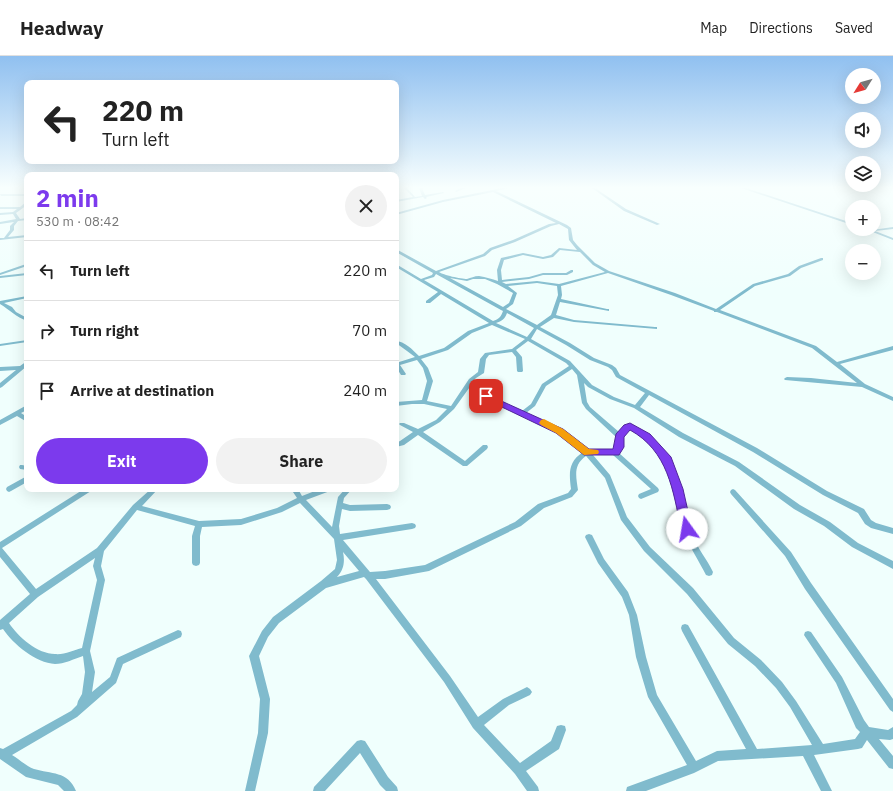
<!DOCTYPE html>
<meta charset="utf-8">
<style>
:root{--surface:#fff;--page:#f2f2f2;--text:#222;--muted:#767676;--line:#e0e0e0;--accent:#7c3aed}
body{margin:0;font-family:"IBM Plex Sans",sans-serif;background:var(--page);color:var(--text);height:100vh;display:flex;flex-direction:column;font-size:15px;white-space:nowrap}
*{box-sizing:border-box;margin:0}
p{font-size:13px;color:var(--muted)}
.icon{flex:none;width:22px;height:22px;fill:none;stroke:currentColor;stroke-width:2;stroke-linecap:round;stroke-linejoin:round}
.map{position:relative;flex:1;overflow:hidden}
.panel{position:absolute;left:24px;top:116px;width:375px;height:320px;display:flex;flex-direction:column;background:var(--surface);border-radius:8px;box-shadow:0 4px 16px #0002}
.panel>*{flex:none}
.hud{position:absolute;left:24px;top:24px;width:375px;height:84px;border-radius:8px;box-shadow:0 4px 16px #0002;background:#fff;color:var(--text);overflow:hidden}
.needle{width:26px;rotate:233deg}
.buttons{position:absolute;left:845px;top:12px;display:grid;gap:8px}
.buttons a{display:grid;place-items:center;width:36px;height:36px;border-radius:50%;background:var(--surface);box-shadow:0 4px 16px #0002;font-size:20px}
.pin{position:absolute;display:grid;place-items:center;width:34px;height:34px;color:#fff;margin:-17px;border-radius:8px;box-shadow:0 2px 6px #0006}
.me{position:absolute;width:44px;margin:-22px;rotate:347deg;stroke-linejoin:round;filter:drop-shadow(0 0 3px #0008)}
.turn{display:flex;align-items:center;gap:14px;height:84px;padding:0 12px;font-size:18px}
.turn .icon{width:52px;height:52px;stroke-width:2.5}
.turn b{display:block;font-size:28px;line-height:34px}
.round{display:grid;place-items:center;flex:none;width:42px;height:42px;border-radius:21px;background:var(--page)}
.head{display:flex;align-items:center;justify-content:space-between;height:68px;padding:0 12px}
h1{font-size:24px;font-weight:700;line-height:30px;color:var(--accent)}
.primary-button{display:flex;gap:8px;margin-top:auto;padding:8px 12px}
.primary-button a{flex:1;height:46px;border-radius:24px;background:var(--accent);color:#fff;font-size:16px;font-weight:700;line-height:46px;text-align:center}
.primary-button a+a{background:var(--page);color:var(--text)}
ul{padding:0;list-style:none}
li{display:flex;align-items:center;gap:12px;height:60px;padding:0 12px;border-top:1px solid var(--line)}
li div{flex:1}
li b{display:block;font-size:15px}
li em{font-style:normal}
header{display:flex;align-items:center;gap:24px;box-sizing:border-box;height:56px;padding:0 20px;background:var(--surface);border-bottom:1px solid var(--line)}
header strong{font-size:19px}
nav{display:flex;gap:22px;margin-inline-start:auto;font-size:14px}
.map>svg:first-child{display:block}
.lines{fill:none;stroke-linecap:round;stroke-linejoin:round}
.minor{fill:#80bbcd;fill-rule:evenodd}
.route{fill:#7c3aed;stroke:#51269a}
.slow{fill:#f59e0b}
</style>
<header>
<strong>Headway</strong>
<nav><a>Map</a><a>Directions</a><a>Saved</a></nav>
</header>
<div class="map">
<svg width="893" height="735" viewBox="0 0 893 735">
<rect width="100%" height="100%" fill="#f0fffd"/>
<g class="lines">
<!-- minor -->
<path class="minor" d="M404,132H407L415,141L422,140L419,132H422L425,139L443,136L444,137L426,141L427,142L425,143L423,141L396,146V144L413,141Z
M461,132H466L456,136L455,135Z
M502,132H509L496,135L567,169L571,172L573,184L577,189L595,207L609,215L675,237L716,253L753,228L788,218L799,210L821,202H823V204L801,212L790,220L755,230L720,254L816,290L837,306L893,290V294L840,308L865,328L893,341V345L862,331L785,324L784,323L785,322L787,321L811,322L857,327L812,292L717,256H714V255L671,239L608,217L561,230L562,239L561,243L607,253H609V255L560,246L556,259L574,264L655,271H657V273L574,266L554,262L540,271L570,287L594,302L612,309L616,312L620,319L757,392L827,435L864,453L871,464L876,467L893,472V478L871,472L865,468L858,457L823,439L753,396L649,339L640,351L683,377L739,406L800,449L830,466L858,487L893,505V513L852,491L824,470L794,453L735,410L679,381L634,352L610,343L588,331L584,327L587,346L590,351L619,376L627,369C633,368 638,373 643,376C679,398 679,443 692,478C697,492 707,503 713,516L712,519L709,520L706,519C699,505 690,492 685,478C675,449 675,415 654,392C647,384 638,379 630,373L622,381V391L619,397L658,432L659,434L658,436L641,443L639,442L638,440L639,438L651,433L613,399H593L610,419L627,461L650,491L693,532L734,582L761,604L782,626L796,645L823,688L855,683L860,676L856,672L836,627L804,579L805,576L808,575L811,576L842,621L864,664L869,671L888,674L893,671V683L890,684L879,683L893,700V713L889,712L867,684L862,692L858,693L814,699L832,735H821L803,700L718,705L694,717L646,735H626L627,731L687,709L648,641L636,601L629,559L622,541L598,507L585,481L586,479L589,478L592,479L604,503L628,536L637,559L646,601L657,639L696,705L717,695L746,693L682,575L681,572L682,569L685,568L688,569L757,693L812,689L790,651L776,632L755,610L728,588L687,538L644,495L621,464L605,422L586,400C573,409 576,420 578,434L572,441L544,452L521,470L429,515L385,523H376L450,620L478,661L503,643L527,631L530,633L532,636L530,639L509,649L484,669L520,707L551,685L557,670L561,669L565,670L566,674L559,693L526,715L538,731L539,735H527L515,718L473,672L444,626L366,523L364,521L326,532L279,567L268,581L259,600L270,643L268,677L255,735H245L258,677L260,643L249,600L262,575L273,561L321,525L335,513L337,504L334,483L300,447L282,456L241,469L202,471L200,480V507L199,509L196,510L193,509L192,507V480L195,470L137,454L104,495L101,510L105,524L90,595L95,616L92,636L110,621L117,602L178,574L181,575L182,578L181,581L123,608L116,627L77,661L12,699C19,703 26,710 34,713C51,718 68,715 76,735H64L58,729L26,721L0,703V692L3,693L71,655L77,649L78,645L82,638L85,616L83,600C74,603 64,608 55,608C36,607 13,588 3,573L0,574V564L30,538L0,501V486L84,433H92L91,435L2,492L36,533L97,492L133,449L151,433H158L142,450L199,465L241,463L277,452L297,442L291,433H298L302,440L320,433H331L330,435L306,444L332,471L338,441L345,433H352L344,442L343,447L350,449L387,448L390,449L391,451L390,453L387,454L350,455L342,453L339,470L340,478L412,467L415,468L416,470L415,472L412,473L343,484L370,516L385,515L425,509L515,466L538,448L568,437L571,433C569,417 568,406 583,396L558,376L484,342L472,328L454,353L440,366L423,376L465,405L483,389H487L488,391L487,393L467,410H463L418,379L404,389L396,391V387L400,385L413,376L400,369L399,368L400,367H404L418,373L436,364L447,353L424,348H412L396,350V346L422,344L427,325L423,312L417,304L400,309L406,318L405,319H401L396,311V307L415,301L407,295L396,287V285C404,285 413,294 419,300L444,292L468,275L489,267L441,238L430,247H426V245L438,236L396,211V208L421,223L432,219L433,217L396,196V193L436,215L483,198L490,192L513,184L549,168L556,167L493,136L443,146L396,159V157L443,144ZM559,168L568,173L569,184L577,194L559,192L551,199L543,201L523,197L501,202L497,214L498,225C492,223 486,221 479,220C474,220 471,222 467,223C461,223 443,219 439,216L485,200L492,194L515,186L551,170ZM560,194L580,196L593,209L605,216L559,228L537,225L506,228L502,226L529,223L543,219H567L573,216V214H571L566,217H543L529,221L502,224L501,214L504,204L523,199L543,203L553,201ZM436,218L501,254L503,255C501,261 499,263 493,265L424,224L434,221ZM450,222L467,225L473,223H485L497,228L513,237L509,247L503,251ZM537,227L557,230L558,239L551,259L537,269L506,253L513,248L517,237L508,230ZM507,257L534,272L527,281L496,267C502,265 505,263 507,257ZM492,269L525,283L512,293L485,297L480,303L478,316L469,323L451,350L427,345L433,325L428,312L421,303L448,294L472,277ZM537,273L566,289L590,304L608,311L612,314L616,321L645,337L635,349L614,341L592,329L570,305L531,283ZM528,285L566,307L569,310L542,328L531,348L522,355L488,340L474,324L476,322L484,317L486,303L489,299L512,296L516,301L517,315L518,316H522L523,315L522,301L516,294ZM572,313L577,319L582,347L586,353L616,381V391L613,395L588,394L562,374L526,357L535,350L546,330ZM343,496L359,515L337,521C344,514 345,505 343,496ZM95,502L93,510L97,524L82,592C74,594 64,599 55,598C38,598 18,581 9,567L38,541Z
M592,132H595L626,153L660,168L657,169L624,155Z
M741,132H746L852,167V169Z
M0,138H27V140H1Z
M26,146H27V149L16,157L20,163L27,162V164L18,165L14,170V174L8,181L27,179V181L0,184V182H4L10,174V170L14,166L0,168V166L16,163L13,158L0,159V157L13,156L17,153H0V151H20Z
M893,171V173L875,175L893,182V184L865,173L872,174Z
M26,172H27V175L24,174Z
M26,208H27V210L0,219V217Z
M27,217V219L0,222V220Z
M27,240V242L4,247L12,251L16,256L27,262V265C16,261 10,254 0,248V245Z
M27,284V286L0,290V288Z
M27,305V310L2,331L0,332V327L16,314L0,315V311L20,310Z
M27,349V354L21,357L27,361V366L17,360L0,369V364Z
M20,409H22L27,410V414L20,413L19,411Z
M27,420V426L11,435L9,436L7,435L6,433L7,431Z
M733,433L735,434L791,496L811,527L893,643V656L890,654L805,533L785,500L731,438L730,436L731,434Z
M361,684L365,685L388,721L397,731L398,735H386L380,729L360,697L325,735H313L314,731L357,685Z"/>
</g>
<!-- sky -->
<linearGradient id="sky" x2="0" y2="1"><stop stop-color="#90c0f0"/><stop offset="0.56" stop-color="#f8fffe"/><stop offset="1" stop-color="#f8fffe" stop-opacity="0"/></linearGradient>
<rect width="893" height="235" fill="url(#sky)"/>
<!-- route -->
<path class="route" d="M486,338L563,373L589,393H613L616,378L624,369L630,367L650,378L671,401L683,433L692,473L691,476L687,478L683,476L681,473C673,434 668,395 630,374L624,381V391L619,399H584L556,377L483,342L482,340L483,339Z"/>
<!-- slow -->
<path class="slow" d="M544,363L563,373L589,393L598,394L599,396L598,398L584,399L556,377L541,369L539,367L541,364Z"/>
</svg>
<div class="buttons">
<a><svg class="needle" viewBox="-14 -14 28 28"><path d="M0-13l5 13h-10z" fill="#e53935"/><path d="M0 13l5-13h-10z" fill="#767676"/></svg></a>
<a><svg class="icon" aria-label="sound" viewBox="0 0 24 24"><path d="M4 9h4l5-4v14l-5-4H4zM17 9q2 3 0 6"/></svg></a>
<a><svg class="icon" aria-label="layers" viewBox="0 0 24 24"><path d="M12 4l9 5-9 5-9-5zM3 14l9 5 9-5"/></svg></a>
<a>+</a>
<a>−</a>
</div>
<div class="pin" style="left:486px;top:340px;background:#d93025"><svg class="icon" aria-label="arrive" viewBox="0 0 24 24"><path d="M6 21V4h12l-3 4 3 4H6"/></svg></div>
<svg class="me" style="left:687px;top:473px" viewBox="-20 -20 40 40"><circle r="19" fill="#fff"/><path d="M0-13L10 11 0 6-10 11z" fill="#7c3aed"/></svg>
<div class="hud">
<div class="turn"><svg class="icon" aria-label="left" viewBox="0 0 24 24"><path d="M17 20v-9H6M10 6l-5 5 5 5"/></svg><div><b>220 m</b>Turn left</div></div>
</div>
<section class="panel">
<div class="head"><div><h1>2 min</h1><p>530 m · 08:42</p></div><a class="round"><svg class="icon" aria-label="close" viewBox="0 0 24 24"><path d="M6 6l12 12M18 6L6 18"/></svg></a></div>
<ul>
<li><svg class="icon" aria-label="left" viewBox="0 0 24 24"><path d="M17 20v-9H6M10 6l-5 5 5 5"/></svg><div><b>Turn left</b></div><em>220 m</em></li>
<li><svg class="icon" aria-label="right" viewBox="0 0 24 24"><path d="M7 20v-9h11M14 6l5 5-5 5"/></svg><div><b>Turn right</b></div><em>70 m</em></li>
<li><svg class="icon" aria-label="arrive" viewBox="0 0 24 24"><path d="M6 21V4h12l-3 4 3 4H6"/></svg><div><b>Arrive at destination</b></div><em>240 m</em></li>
</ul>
<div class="primary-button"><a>Exit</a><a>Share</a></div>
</section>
</div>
